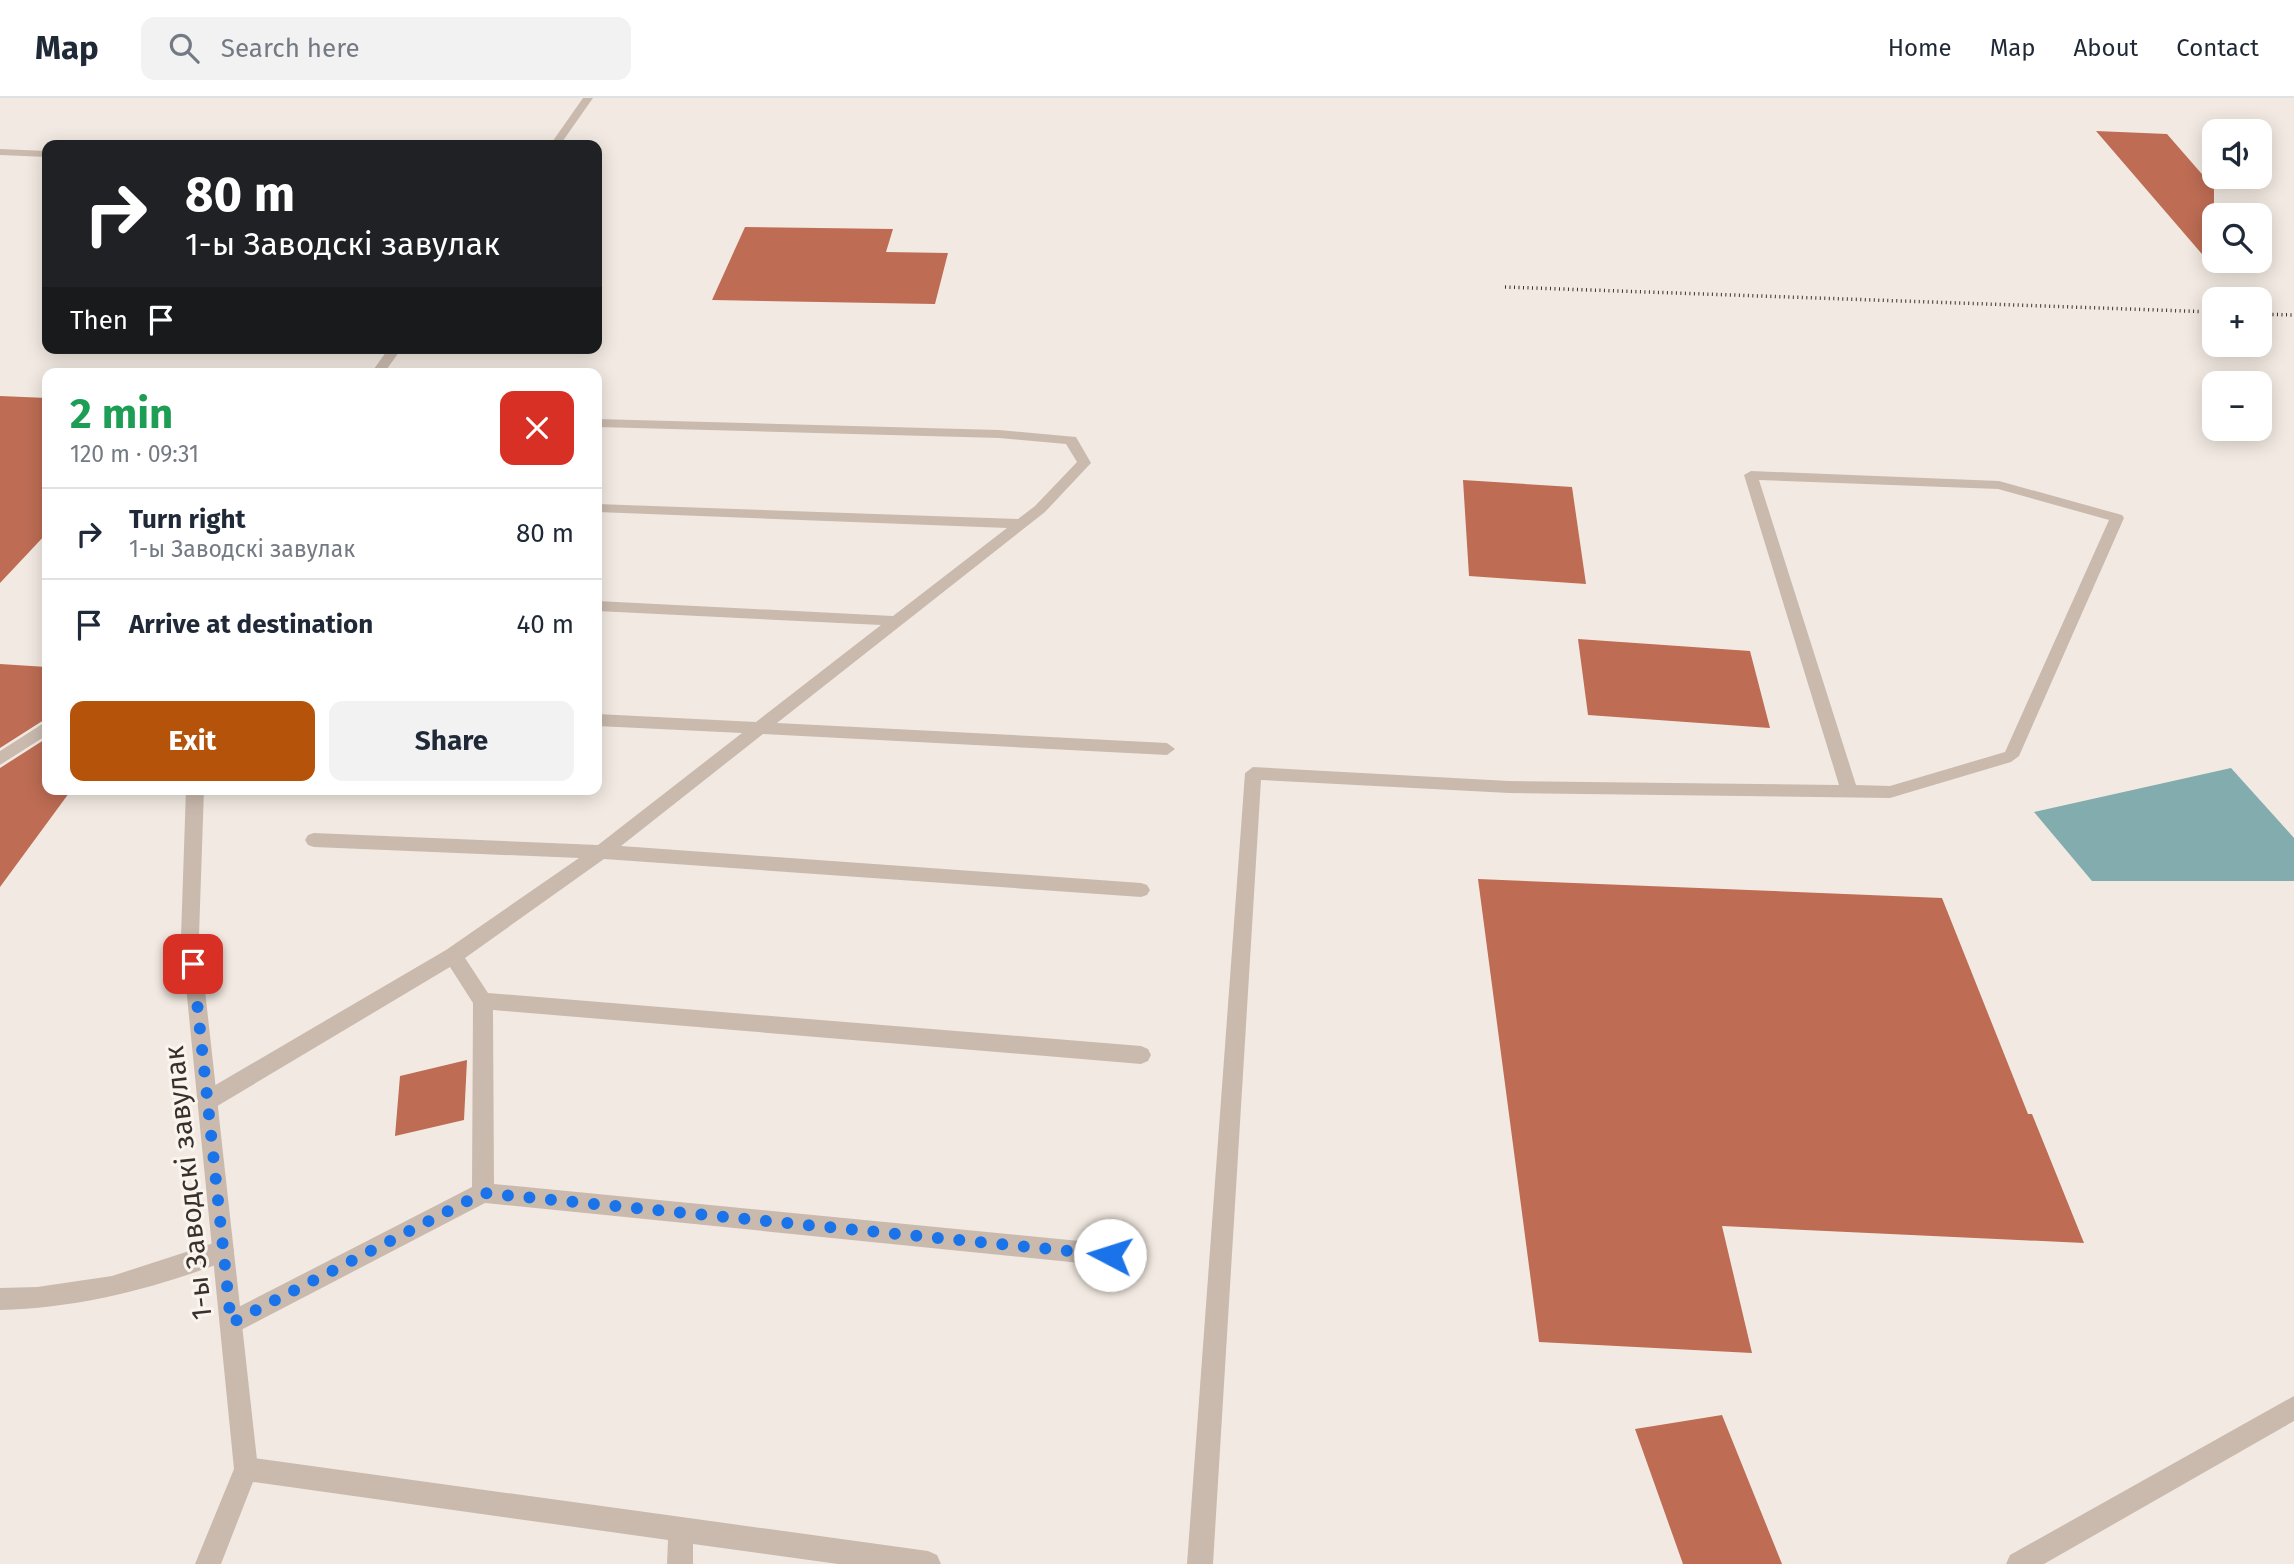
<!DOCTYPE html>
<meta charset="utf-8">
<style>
:root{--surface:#fff;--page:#f2f2f3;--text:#1f2937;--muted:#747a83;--line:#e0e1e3;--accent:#b45309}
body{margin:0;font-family:"Fira Sans",sans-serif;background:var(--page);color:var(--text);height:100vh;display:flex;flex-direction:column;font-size:26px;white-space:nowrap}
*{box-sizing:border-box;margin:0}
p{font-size:23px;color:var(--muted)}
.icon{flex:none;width:38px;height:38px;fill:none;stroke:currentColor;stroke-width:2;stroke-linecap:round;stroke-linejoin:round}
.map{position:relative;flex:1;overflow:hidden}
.sheet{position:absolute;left:42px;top:270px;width:560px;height:427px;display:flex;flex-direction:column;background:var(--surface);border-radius:14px;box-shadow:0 4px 18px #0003}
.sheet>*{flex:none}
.guide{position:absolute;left:42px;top:42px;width:560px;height:214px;border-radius:14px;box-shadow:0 4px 18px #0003;background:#202124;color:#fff;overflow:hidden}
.tools{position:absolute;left:2202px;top:21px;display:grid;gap:14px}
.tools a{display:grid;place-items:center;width:70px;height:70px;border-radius:14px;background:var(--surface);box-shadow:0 4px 18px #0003;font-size:35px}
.pin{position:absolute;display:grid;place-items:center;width:60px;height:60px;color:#fff;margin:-30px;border-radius:14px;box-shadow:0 4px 10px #0006}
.me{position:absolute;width:77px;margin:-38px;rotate:275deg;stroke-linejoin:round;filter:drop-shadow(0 0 5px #0008)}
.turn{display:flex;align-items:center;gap:24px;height:147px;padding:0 28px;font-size:32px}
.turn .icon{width:91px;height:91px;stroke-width:2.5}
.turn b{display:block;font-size:49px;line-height:60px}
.then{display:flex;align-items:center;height:66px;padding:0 28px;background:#0003;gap:14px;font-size:26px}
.round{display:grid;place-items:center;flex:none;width:74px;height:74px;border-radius:14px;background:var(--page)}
.headline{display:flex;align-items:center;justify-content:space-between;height:119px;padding:0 28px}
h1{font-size:42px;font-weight:700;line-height:52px;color:#1e9e55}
.action{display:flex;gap:14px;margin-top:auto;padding:14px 28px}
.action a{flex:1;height:80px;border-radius:14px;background:var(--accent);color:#fff;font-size:28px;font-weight:700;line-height:80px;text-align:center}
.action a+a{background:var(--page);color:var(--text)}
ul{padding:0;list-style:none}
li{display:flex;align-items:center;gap:21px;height:91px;padding:0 28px;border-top:2px solid var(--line)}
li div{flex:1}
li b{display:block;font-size:26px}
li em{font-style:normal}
header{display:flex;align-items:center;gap:42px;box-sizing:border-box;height:98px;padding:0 35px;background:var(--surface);border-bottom:2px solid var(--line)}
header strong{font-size:33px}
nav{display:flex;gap:38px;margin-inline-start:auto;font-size:24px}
.search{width:490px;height:63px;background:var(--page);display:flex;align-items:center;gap:18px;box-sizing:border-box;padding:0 24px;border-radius:14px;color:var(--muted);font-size:26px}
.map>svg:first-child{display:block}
.water{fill:#82acae}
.building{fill:#be6c54}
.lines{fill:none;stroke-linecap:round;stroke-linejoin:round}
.service{fill:#cabaae;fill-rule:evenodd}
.minor{fill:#cabaae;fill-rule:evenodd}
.rail{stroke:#39302c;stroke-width:3.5;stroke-dasharray:1 3.5;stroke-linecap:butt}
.route{stroke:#1a73e8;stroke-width:12;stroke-dasharray:0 21.6}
.labels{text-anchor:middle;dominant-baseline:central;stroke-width:6;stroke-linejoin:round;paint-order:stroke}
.near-street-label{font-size:28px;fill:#39302c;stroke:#faf4ee}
</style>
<header>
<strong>Map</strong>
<div class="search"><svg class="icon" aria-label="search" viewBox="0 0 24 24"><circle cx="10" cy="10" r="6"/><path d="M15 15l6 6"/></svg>Search here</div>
<nav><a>Home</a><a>Map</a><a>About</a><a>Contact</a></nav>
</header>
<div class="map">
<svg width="2294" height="1466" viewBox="0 0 2294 1466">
<rect width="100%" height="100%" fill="#f2eae2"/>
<!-- water -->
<path class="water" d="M2231,670L2294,740V783H2092L2034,714Z"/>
<!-- building -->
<path class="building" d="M2096,33L2167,36L2214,90V170Z
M745,129L893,131L886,154L948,155L935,206L712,202Z
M0,298L47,300V435L0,485Z
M1463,382L1572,389L1586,486L1469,478Z
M1578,541L1750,553L1770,630L1588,617Z
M0,566L47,569V620L0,650Z
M47,640V691H72L0,789V670Z
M1478,781L1942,800L2028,1016H2032L2084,1145L1722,1128L1752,1255L1539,1244Z
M467,962L464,1022L395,1038L400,978Z
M1722,1317L1782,1466H1683L1635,1331Z"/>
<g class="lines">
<!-- service -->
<path class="service" d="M597,321L999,332L1076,339L1091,365L1045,414L777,625L1167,645L1175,651L1167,657L763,636L621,748L1141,785L1147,787L1150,792L1147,797L1141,799L604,761L465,860L488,895L1141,948L1148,951L1151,957L1148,963L1141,966L493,912L494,1086L1110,1146L1118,1149L1121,1157L1118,1165L1110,1168L485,1105L239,1233L231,1236L223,1233L220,1225L223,1217L472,1089L473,905L450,869L214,1010L207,1012L200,1010L197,1003L200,996L446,852L579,760L314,749L308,747L305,742L308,737L314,735L598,747L742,635L597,628V616L756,624L881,527L597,513V503L893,518L1007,430L597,414V406L1018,421L1035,408L1077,364L1066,346L999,340L597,329Z
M1751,373L1999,383L2122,417L2124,420L2019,658L2011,664L1890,700L1509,695L1261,682L1213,1466H1187L1245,675L1253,669L1509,683L1839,687L1744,377ZM1759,382L1998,391L2109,422L2005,654L1890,688L1856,687Z
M47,623V637L0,667V653Z
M223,1142L231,1145L234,1153L231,1161C157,1190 80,1210 0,1212V1190L37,1189L112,1178Z
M2294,1298V1323L2044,1466H2006L2010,1457Z
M246,1359L928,1453L937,1457L941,1466H838L693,1446V1466H667L668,1442L246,1383L237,1380L234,1371L237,1362Z"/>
<!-- minor -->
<path class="minor" d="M583,0H593L560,47H550Z
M0,51L47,53V59L0,57Z
M389,250H402L384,275H371Z
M186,691H204L199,838L258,1371L221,1466H195L234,1371L181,838Z"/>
<!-- rail -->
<path class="rail" d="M1505,189L2214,214
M2259,216L2294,217"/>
</g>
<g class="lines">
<!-- route -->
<path class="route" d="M193,866L231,1225L483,1095L1110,1157"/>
</g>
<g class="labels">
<!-- near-street labels -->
<g class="near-street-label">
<text transform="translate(188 1085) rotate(-96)">1-ы Заводскі завулак</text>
</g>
</g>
</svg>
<div class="tools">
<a><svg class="icon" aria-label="sound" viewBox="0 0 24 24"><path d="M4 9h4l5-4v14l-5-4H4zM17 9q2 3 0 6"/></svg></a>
<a><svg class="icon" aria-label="search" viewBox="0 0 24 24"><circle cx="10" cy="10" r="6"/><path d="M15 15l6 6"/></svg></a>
<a>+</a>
<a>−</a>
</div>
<div class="pin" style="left:193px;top:866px;background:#d93025"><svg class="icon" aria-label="arrive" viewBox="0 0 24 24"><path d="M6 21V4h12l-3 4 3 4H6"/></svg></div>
<svg class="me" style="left:1110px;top:1157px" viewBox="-20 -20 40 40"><circle r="19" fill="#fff"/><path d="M0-13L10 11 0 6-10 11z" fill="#1a73e8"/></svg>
<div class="guide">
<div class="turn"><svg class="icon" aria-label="right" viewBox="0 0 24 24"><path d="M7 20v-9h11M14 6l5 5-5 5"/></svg><div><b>80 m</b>1-ы Заводскі завулак</div></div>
<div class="then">Then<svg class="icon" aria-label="arrive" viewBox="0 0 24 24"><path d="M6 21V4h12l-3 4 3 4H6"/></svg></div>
</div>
<section class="sheet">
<div class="headline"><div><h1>2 min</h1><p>120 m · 09:31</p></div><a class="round" style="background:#d93025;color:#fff"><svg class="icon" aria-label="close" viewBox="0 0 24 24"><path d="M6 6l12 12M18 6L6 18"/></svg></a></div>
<ul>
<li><svg class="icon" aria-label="right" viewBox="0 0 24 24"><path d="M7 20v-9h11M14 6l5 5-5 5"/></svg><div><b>Turn right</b><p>1-ы Заводскі завулак</p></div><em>80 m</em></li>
<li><svg class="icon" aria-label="arrive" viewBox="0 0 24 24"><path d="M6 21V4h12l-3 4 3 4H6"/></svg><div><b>Arrive at destination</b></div><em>40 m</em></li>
</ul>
<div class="action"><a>Exit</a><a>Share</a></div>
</section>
</div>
